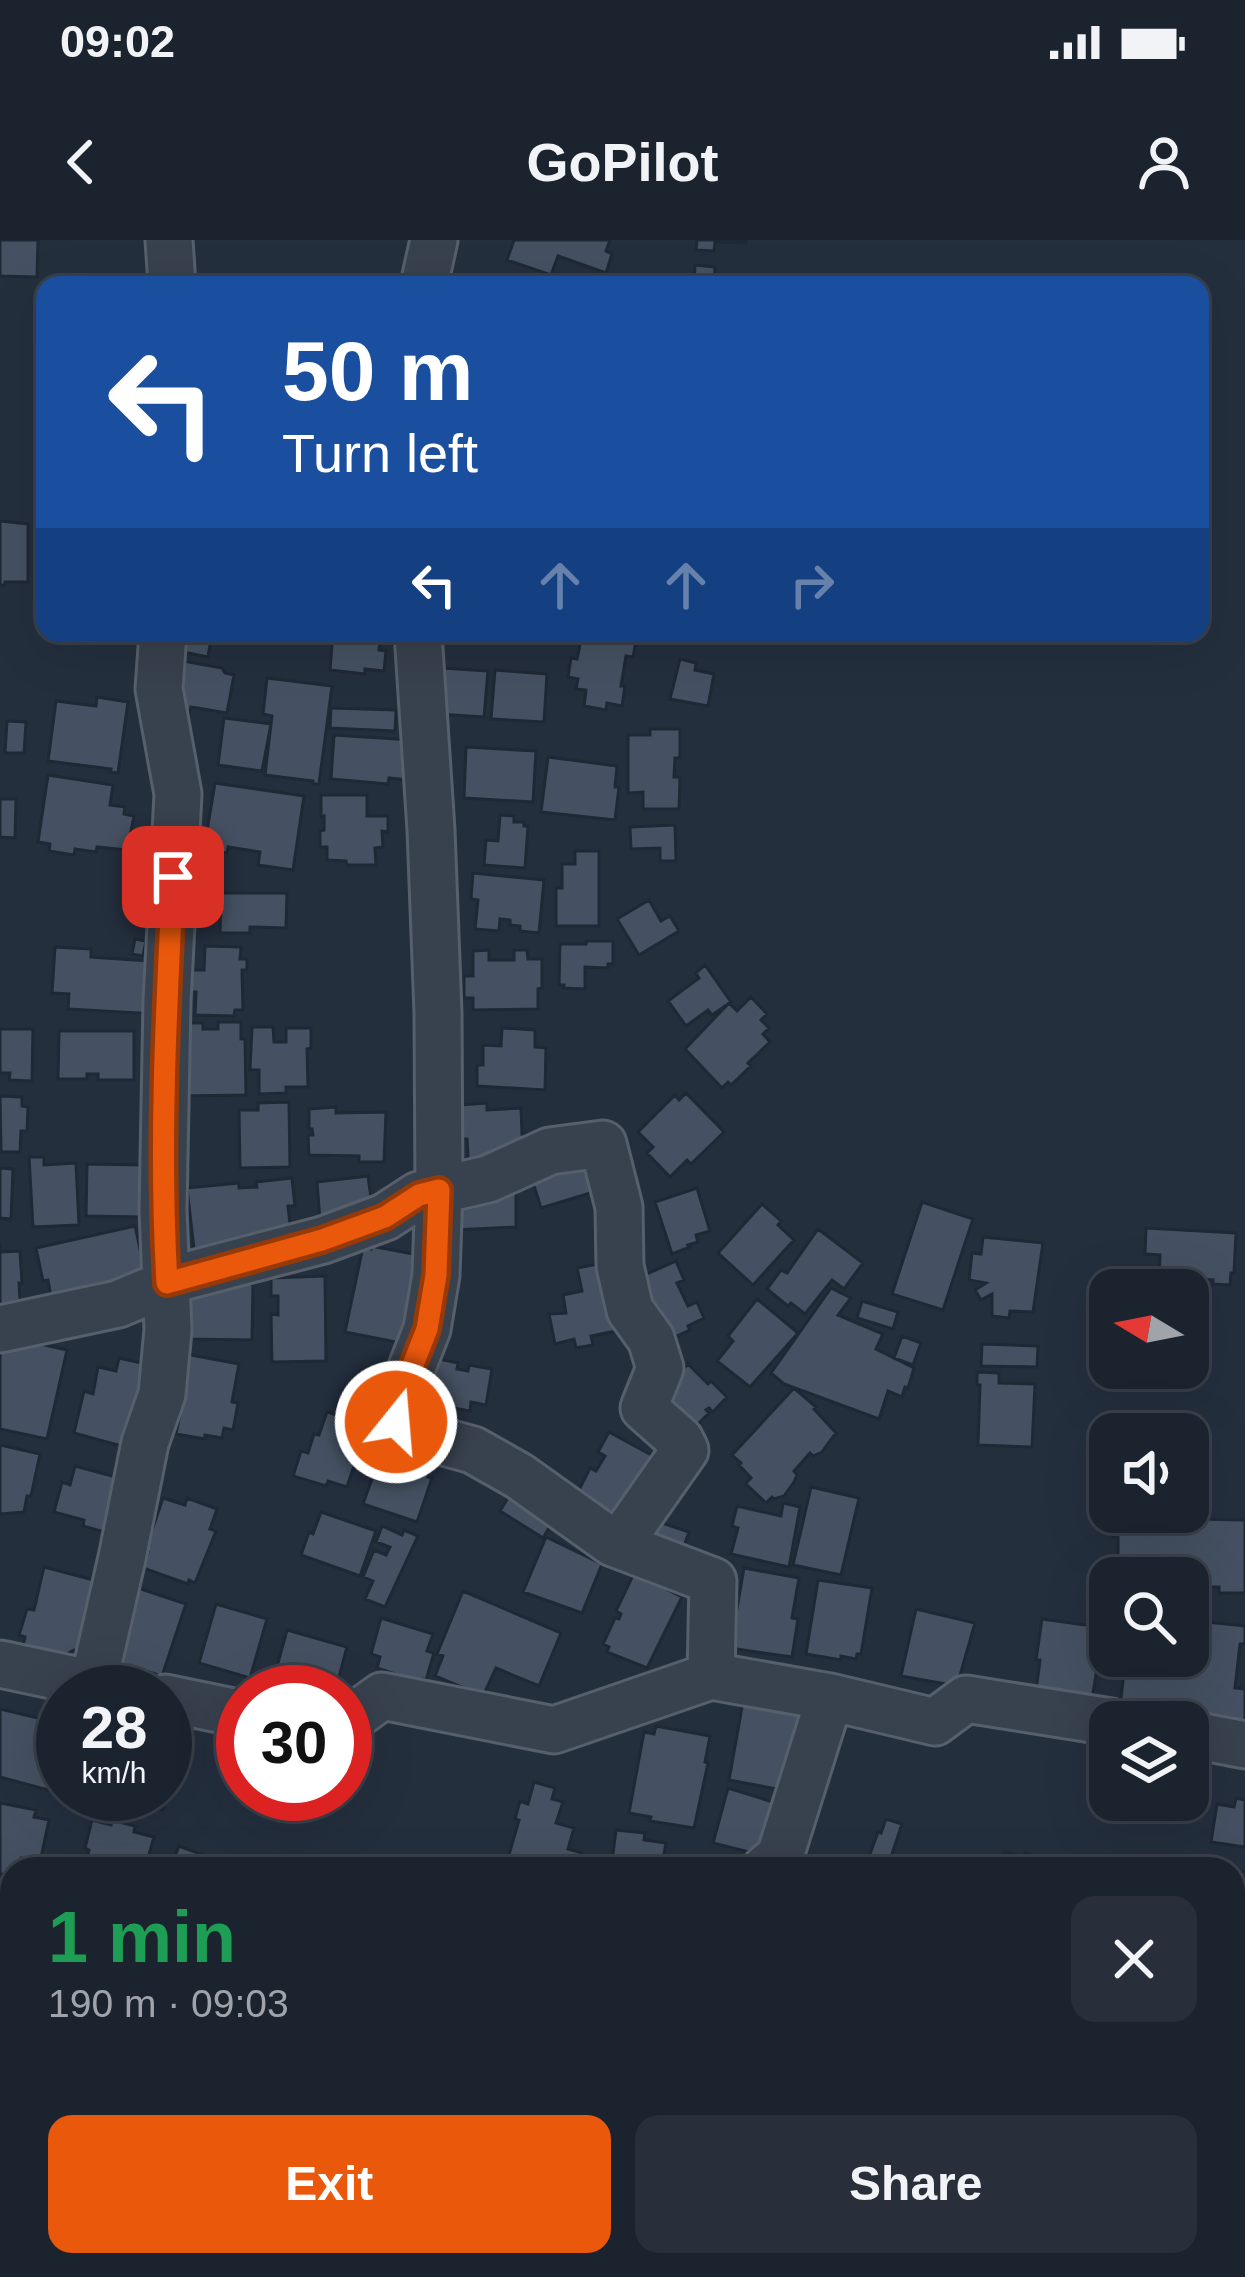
<!DOCTYPE html>
<meta charset="utf-8">
<style>
:root{--surface:#1b232e;--page:#282f3a;--text:#f1f3f6;--muted:#a0a4aa;--line:#39404a;--accent:#ea580c}
body{margin:0;font-family:Arial,sans-serif;background:var(--page);color:var(--text);height:100vh;display:flex;flex-direction:column;font-size:45px;white-space:nowrap}
*{box-sizing:border-box;margin:0}
p{font-size:39px;color:var(--muted)}
.icon{flex:none;width:66px;height:66px;fill:none;stroke:currentColor;stroke-width:2;stroke-linecap:round;stroke-linejoin:round}
.map{position:relative;flex:1;overflow:hidden}
.details{position:absolute;left:0px;top:1617px;width:1245px;height:420px;display:flex;flex-direction:column;background:var(--surface);border-radius:36px 36px 0 0;box-shadow:0 12px 48px #0002,0 0 0 3px var(--line)}
.details>*{flex:none}
.guide{position:absolute;left:36px;top:36px;width:1173px;height:366px;border-radius:24px;box-shadow:0 12px 48px #0002,0 0 0 3px var(--line);background:#1a4fa0;color:#fff;overflow:hidden}
.needle{width:78px;rotate:280deg}
.controls{position:absolute;left:1089px;top:1029px;display:grid;gap:24px}
.controls a{display:grid;place-items:center;width:120px;height:120px;border-radius:24px;background:var(--surface);box-shadow:0 12px 48px #0002,0 0 0 3px var(--line);font-size:60px}
.speed{position:absolute;left:36px;top:1425px;display:flex;gap:24px;font-size:60px;font-weight:700;text-align:center}
.speed>*{display:grid;place-content:center;width:156px;height:156px;border-radius:50%;background:var(--surface);box-shadow:0 12px 48px #0002,0 0 0 3px var(--line);line-height:1}
.speed small{font-size:30px;font-weight:400}
.speed .limit{border:18px solid #d22;background:#fff;color:#111}
.pin{position:absolute;display:grid;place-items:center;width:102px;height:102px;color:#fff;margin:-51px;border-radius:24px;box-shadow:0 6px 18px #0006}
.me{position:absolute;width:132px;margin:-66px;rotate:17deg;stroke-linejoin:round;filter:drop-shadow(0 0 9px #0008)}
.turn{display:flex;align-items:center;gap:42px;height:252px;padding:0 48px;font-size:54px}
.turn .icon{width:156px;height:156px;stroke-width:2.5}
.turn b{display:block;font-size:84px;line-height:102px}
.lanes{display:flex;align-items:center;height:114px;padding:0 48px;background:#0003;justify-content:center;gap:60px;direction:ltr}
.lanes .off{opacity:.35}
.round{display:grid;place-items:center;flex:none;width:126px;height:126px;border-radius:24px;background:var(--page)}
.head{display:flex;align-items:center;justify-content:space-between;height:204px;padding:0 48px}
h1{font-size:72px;font-weight:700;line-height:90px;color:#1e9e55}
.button{display:flex;gap:24px;margin-top:auto;padding:24px 48px}
.button a{flex:1;height:138px;border-radius:24px;background:var(--accent);color:#fff;font-size:48px;font-weight:700;line-height:138px;text-align:center}
.button a+a{background:var(--page);color:var(--text)}
.status{display:flex;justify-content:space-between;align-items:center;height:84px;padding:0 60px;background:var(--surface);direction:ltr}
.status svg{height:33px;fill:currentColor}
header{display:flex;justify-content:space-between;align-items:center;height:156px;padding:0 48px;background:var(--surface);font-size:54px;font-weight:700}
.map>svg:first-child{display:block}
.building{fill:#455162;stroke:#1f2835;stroke-width:3}
.lines{fill:none;stroke-linecap:round;stroke-linejoin:round}
.minor-casing{stroke:#565f6c;stroke-width:51}
.minor{stroke:#38414e;stroke-width:45}
.route-casing{stroke:#983908;stroke-width:30}
.route{stroke:#ea580c;stroke-width:21}
</style>
<div class="status"><b>09:02</b><svg viewBox="0 0 49 12"><path d="M0 12V9h3v3zM5 12V6h3v6zM10 12V3h3v9zM15 12V0h3v12zM26 1h20v11H26zM47 4h2v5h-2z"/></svg></div>
<header><svg class="icon" aria-label="back" viewBox="0 0 24 24"><path d="M15 5l-7 7 7 7"/></svg>GoPilot<svg class="icon" aria-label="person" viewBox="0 0 24 24"><circle cx="12" cy="8" r="4"/><path d="M4 21q1-7 8-7t8 7"/></svg></header>
<div class="map">
<svg width="1245" height="2037" viewBox="0 0 1245 2037">
<rect width="100%" height="100%" fill="#242f3e"/>
<!-- building -->
<path class="building" d="M0,0H38L37,37L0,36Z
M514,0H610L606,11L612,14L606,33L558,16L551,35L507,20Z
M697,0H746V3L715,2L714,11L696,10Z
M695,25L715,27L714,45H694Z
M40,71H45V114L44,96H39Z
M0,281L28,284V342H5V345H0Z
M181,393H212L208,417L178,411Z
M333,393H394L393,404L380,403L379,410L386,411L384,431L365,429V434L330,430Z
M575,393L637,396L633,417L626,416L621,446H625L622,466L607,463L606,470L584,466L586,450L576,449L578,439L568,437L571,418L577,419L581,400L574,398Z
M680,419L696,423L695,430L714,434L708,466L670,459Z
M178,420L222,428L225,433L234,435L227,473L191,467L189,474L169,470Z
M442,428L488,431L484,477L438,474Z
M495,430L547,434L544,482L491,479Z
M267,438L332,446L319,544H313V541L265,535L272,476L263,474Z
M97,457L128,462L118,533L110,532L111,529L48,521L56,461L96,466Z
M331,468L396,470L395,491L330,488Z
M224,478L271,484L262,531L218,525Z
M7,481L26,482L24,513H5Z
M650,489H680V518H675L674,537H680L679,569H643V552L628,553V495H650Z
M334,495L412,500L409,540L389,538L388,544L331,539Z
M466,507L536,511L533,562L464,558Z
M548,517L617,526L615,547H619L615,580L541,572Z
M48,535L113,545L110,565L125,567L124,574L134,576L127,610L97,607L96,612L75,609L74,615L49,611L50,604L38,602Z
M215,543L304,556L293,630L258,625L260,612L228,607L227,613L204,609Z
M321,555H367V576H388V592L382,591L383,607L375,608L376,625H347L346,621L327,620V607H320V591L324,590V576L321,577Z
M0,559H16L15,598L0,597Z
M500,575L514,576V582H524V586H528L525,628L484,625L486,600L498,601Z
M675,585L676,621H660V608L631,609L630,587Z
M575,611H599V686H556V648H562V624H575Z
M473,633L544,640L539,693L520,691V686L510,685V680L500,679L499,691L475,689L478,660L471,659Z
M221,653H287L286,688L250,687V693H220Z
M649,660L661,681L670,676L679,691L639,715L617,679Z
M135,699L146,701L143,716L132,714Z
M587,701H613V724H608V728L585,727V749L563,748L564,745H559L560,704H586Z
M205,706L241,707L240,719H247V730H242L243,770H235L234,776L195,775L196,752H188V730H204Z
M55,707L91,709V717L150,721L156,774L68,769L69,754L52,753Z
M489,710V720H514V710H527L528,719H542V748L538,749V769L473,770V758H464V736H473V711Z
M705,725L731,762L712,775L708,770L686,786L668,761L699,738L696,733Z
M751,757L767,774L761,780L769,788L763,794L770,802L748,823L751,826L731,845L728,842L722,848L685,809L729,763L737,771Z
M218,782H241V799H245L246,855L178,856V783H203V789H218Z
M252,787H273L274,802H286V788H311V808L307,809L308,847H286V853L259,854V830H250Z
M502,788L535,790V807L546,808L545,850L477,846V825H483V805L501,806Z
M0,789H33L32,841L9,840L10,833H0Z
M59,791H134V840H98V834H87V839H58Z
M686,853L724,892L691,924L687,920L670,937L647,913L653,907L638,892L675,855L679,860Z
M0,856L22,857V866L28,867L27,891H21L20,912H1Z
M289,862L290,927L240,928L239,870H258V863Z
M487,863V870L521,868L522,894L531,893L532,914L469,931L467,899H461L459,865Z
M336,867V873L386,872L384,922H359V916L309,915L308,895H313L312,889H309V869Z
M597,915L607,948L541,968L531,936Z
M29,917H44V925L76,923L79,985L33,987Z
M87,924L142,925V977L86,976Z
M0,928L13,929L11,979L0,978Z
M368,936L372,965L320,980L317,942Z
M292,938L295,966H288L292,1001L194,1009L187,948L239,943V948L257,947L256,942Z
M697,948L710,991L696,995L698,1002L688,1005L690,1007L672,1014L655,962Z
M516,951V987L453,990L452,968L472,967V953Z
M922,962L973,979L943,1070L892,1054Z
M762,964L781,981L778,985L794,1000L753,1045L718,1013Z
M135,986L147,1041L51,1057L48,1040L43,1041L36,1008Z
M1146,988L1236,993L1234,1033H1231L1230,1045L1213,1044V1040L1198,1039L1197,1044L1159,1043L1160,1015L1145,1014Z
M818,989L863,1023L844,1049L832,1040L805,1074L791,1063L788,1066L767,1049L781,1030L787,1033Z
M983,997L1043,1003L1033,1072L1010,1071L1009,1078L992,1076V1054L981,1060L975,1050L986,1043L969,1040L972,1013L981,1014Z
M0,1003L1,1012L20,1011L22,1043H19L20,1061H17L18,1065L0,1067Z
M371,1006L424,1016L406,1104L345,1092L363,1007L371,1009Z
M676,1021L684,1040L677,1043L688,1066L697,1062L704,1078L688,1086L690,1090L659,1104L629,1042Z
M603,1023L616,1091L591,1096L593,1105L576,1108L574,1099L555,1104L549,1074L566,1073L563,1055L582,1051L577,1028Z
M325,1036L326,1121L272,1122L271,1074L278,1075V1056H271V1038Z
M186,1044H253L252,1100L185,1099Z
M831,1048L851,1058L838,1075L883,1094L876,1109L914,1128L908,1148L905,1147L902,1157L888,1151L879,1179L784,1144L771,1133Z
M757,1059L798,1093L750,1147L717,1121L733,1101L728,1096Z
M862,1061L898,1072L893,1089L857,1078Z
M5,1096L67,1110L47,1199L0,1189V1117Z
M902,1096L921,1103L913,1125L894,1118Z
M982,1104L1038,1106L1037,1127L981,1126Z
M186,1114L239,1124L232,1162L238,1163L233,1190L224,1188L222,1198L205,1195V1199L176,1194L180,1174L175,1173Z
M119,1118L146,1124L136,1210L74,1193L84,1151L93,1154L98,1127L116,1131Z
M434,1118L458,1123L457,1129L468,1131L469,1125L492,1129L486,1165L471,1162L470,1171L425,1163Z
M688,1124L708,1144L711,1141L727,1157L713,1172L709,1168L706,1170L709,1173L686,1196L655,1166L665,1148Z
M977,1132L999,1133V1143L1035,1144L1032,1207L978,1205L980,1145H977Z
M794,1148L816,1167L814,1169L836,1193L822,1212L813,1216L810,1213L794,1231L797,1235L794,1242L784,1256L774,1259L772,1257L766,1263L747,1245L746,1243L751,1238L739,1225L741,1223L732,1215Z
M327,1172L347,1178L346,1182L366,1189L362,1200H366L360,1218L357,1217L347,1247L328,1241L326,1246L293,1236L301,1211L308,1213L314,1194L319,1195Z
M394,1190L438,1206L428,1237L432,1238L417,1282L363,1264L379,1219L383,1221Z
M609,1192L655,1217L620,1280L576,1256L590,1228L596,1231L605,1216L598,1212Z
M0,1205L40,1214L31,1256H27L24,1272L0,1274Z
M75,1226L127,1240L108,1293L83,1286L84,1280L54,1272L62,1242L70,1245Z
M811,1247L859,1258L841,1335L793,1325Z
M514,1248L557,1274L543,1298L500,1271Z
M163,1258L185,1265L187,1258L217,1269L210,1289L216,1291L195,1343L189,1340L188,1344L143,1328L148,1312L145,1311Z
M1188,1259H1199V1279L1245,1280V1353H1219V1347H1190V1321L1118,1320V1297H1113V1272H1188Z
M783,1263L800,1267L789,1327L731,1314L738,1288L732,1286L737,1266L781,1276Z
M321,1272L376,1291L360,1336L301,1315L309,1292L313,1294Z
M644,1277L689,1292L681,1314L636,1298Z
M382,1286L402,1295L404,1290L418,1296L385,1367L365,1359L373,1341L363,1337L374,1310L386,1315L390,1307L376,1302Z
M546,1297L602,1324L582,1373L523,1352Z
M44,1327L105,1343L85,1412L74,1410L59,1418L21,1414L25,1397L19,1395L27,1369L34,1370Z
M744,1328L799,1338L792,1378L798,1379L792,1417L730,1408Z
M635,1331L670,1347L668,1350L682,1357L647,1428L607,1412L609,1407L603,1404L615,1378L619,1379L621,1374L616,1371Z
M818,1340L872,1348L861,1414H857L856,1419L841,1416V1420L806,1414Z
M138,1348L186,1364L162,1436L111,1421Z
M463,1351L561,1393L539,1446L496,1428L483,1456L435,1436L443,1416L437,1414Z
M216,1364L267,1379L250,1438L199,1423Z
M916,1369L975,1383L957,1446L901,1436Z
M381,1378L433,1394L427,1411L434,1413L426,1440L422,1439L421,1443L377,1428L380,1417L371,1414Z
M1042,1379L1108,1388L1102,1430L1097,1429L1092,1459L1036,1451L1040,1420H1036Z
M1188,1380L1245,1386V1404H1240L1235,1448L1245,1449V1489L1119,1474L1126,1416H1188Z
M287,1390L347,1407L335,1452H270Z
M744,1456L803,1467L788,1551L729,1540Z
M0,1469L63,1484V1509L58,1530L53,1529L48,1550L0,1537Z
M656,1486L710,1496L705,1522L708,1523L694,1588L650,1581L651,1577L629,1573L644,1492L654,1494Z
M165,1509L176,1513L163,1570L144,1565L145,1560L127,1557L125,1561L106,1556V1554H165Z
M534,1542L555,1548L552,1559L563,1562L556,1583L574,1588L568,1609L582,1613L577,1629H519L506,1625L519,1580L515,1579L520,1561L528,1564Z
M728,1548L779,1564L765,1616L713,1603Z
M1236,1558L1245,1560V1607L1211,1602L1217,1564L1234,1567Z
M0,1563L36,1570L34,1577L49,1580L40,1622L21,1618L18,1629H12V1636L0,1634Z
M886,1579L902,1584L887,1629H878L866,1625L878,1592L881,1593Z
M92,1580L111,1585L112,1580L135,1586L134,1592L154,1597L145,1629H84L89,1610L85,1608Z
M616,1590L645,1593L644,1600L666,1603L663,1619L697,1624L696,1629H611Z
M179,1606L238,1628V1629H170Z
M1005,1612L1025,1617V1613L1052,1621L1050,1629H1001Z
M1078,1619H1098L1097,1629H1078Z
M1233,1630L1245,1632V1698L1236,1696V1693L1233,1692Z
M0,1683L12,1686V1775L0,1772Z
M0,1774L12,1777V1832L0,1828Z
M1233,1800L1243,1803L1233,1844Z
M0,1835L12,1839L0,1861Z
M0,1916L12,1919V1931L8,1933L6,1944L12,1946V2019L3,2017L1,2026Z
M38,2025H92L89,2037H55L57,2030Z
M797,2025H848L862,2027L861,2037H795Z
M882,2025H960L958,2037H880Z
M1083,2025H1154L1152,2035L1148,2034L1147,2037H1080Z"/>
<g class="lines">
<defs>
<path id="minor" d="M169,0L172,45
M424,45L434,0
M418,393L431,590L438,773L439,950L436,1035L427,1089L407,1140L396,1182L408,1192L473,1210L519,1236L613,1303L713,1341L711,1436L830,1457L935,1482L966,1459L1111,1482
M0,1089L118,1064L182,1037L323,1000L385,977L419,955L488,939L550,911L603,904L619,967L620,1026L630,1070L651,1099L660,1128L644,1168L680,1200L685,1210L624,1297L613,1303
M0,1424L131,1452
M93,1445L122,1318L145,1203L162,1154L168,1090L163,970L167,761L178,554L159,449L163,393
M165,1458L243,1474
M345,1483L382,1456L554,1490L711,1436
M1188,1494L1245,1505
M765,1629L780,1616L830,1457
M0,1680L12,1681
M196,2037L197,2025
M361,2037L363,2025
M614,2037L616,2025"/>
</defs>
<!-- minor casing -->
<use href="#minor" class="minor-casing"/>
<!-- minor -->
<use href="#minor" class="minor"/>
</g>
<g class="lines">
<defs>
<path id="route" d="M173,637C166,772 159,908 167,1043L322,1000L385,977L419,955L439,950L436,1035L427,1089L407,1140L396,1182"/>
</defs>
<!-- route casing -->
<use href="#route" class="route-casing"/>
<!-- route -->
<use href="#route" class="route"/>
</g>
</svg>
<div class="controls">
<a><svg class="needle" viewBox="-14 -14 28 28"><path d="M0-13l5 13h-10z" fill="#e53935"/><path d="M0 13l5-13h-10z" fill="#a0a4aa"/></svg></a>
<a><svg class="icon" aria-label="sound" viewBox="0 0 24 24"><path d="M4 9h4l5-4v14l-5-4H4zM17 9q2 3 0 6"/></svg></a>
<a><svg class="icon" aria-label="search" viewBox="0 0 24 24"><circle cx="10" cy="10" r="6"/><path d="M15 15l6 6"/></svg></a>
<a><svg class="icon" aria-label="layers" viewBox="0 0 24 24"><path d="M12 4l9 5-9 5-9-5zM3 14l9 5 9-5"/></svg></a>
</div>
<div class="speed"><div>28<small>km/h</small></div><div class="limit">30</div></div>
<div class="pin" style="left:173px;top:637px;background:#d93025"><svg class="icon" aria-label="arrive" viewBox="0 0 24 24"><path d="M6 21V4h12l-3 4 3 4H6"/></svg></div>
<svg class="me" style="left:396px;top:1182px" viewBox="-20 -20 40 40"><circle r="17" fill="#ea580c" stroke="#fff" stroke-width="3"/><path d="M0-11L8 9 0 5-8 9z" fill="#fff"/></svg>
<div class="guide">
<div class="turn"><svg class="icon" aria-label="left" viewBox="0 0 24 24"><path d="M17 20v-9H6M10 6l-5 5 5 5"/></svg><div><b>50 m</b>Turn left</div></div>
<div class="lanes"><svg class="icon" aria-label="left" viewBox="0 0 24 24"><path d="M17 20v-9H6M10 6l-5 5 5 5"/></svg><svg class="icon off" aria-label="ahead" viewBox="0 0 24 24"><path d="M12 20V5M6 11l6-6 6 6"/></svg><svg class="icon off" aria-label="ahead" viewBox="0 0 24 24"><path d="M12 20V5M6 11l6-6 6 6"/></svg><svg class="icon off" aria-label="right" viewBox="0 0 24 24"><path d="M7 20v-9h11M14 6l5 5-5 5"/></svg></div>
</div>
<section class="details">
<div class="head"><div><h1>1 min</h1><p>190 m · 09:03</p></div><a class="round"><svg class="icon" aria-label="close" viewBox="0 0 24 24"><path d="M6 6l12 12M18 6L6 18"/></svg></a></div>
<div class="button"><a>Exit</a><a>Share</a></div>
</section>
</div>
